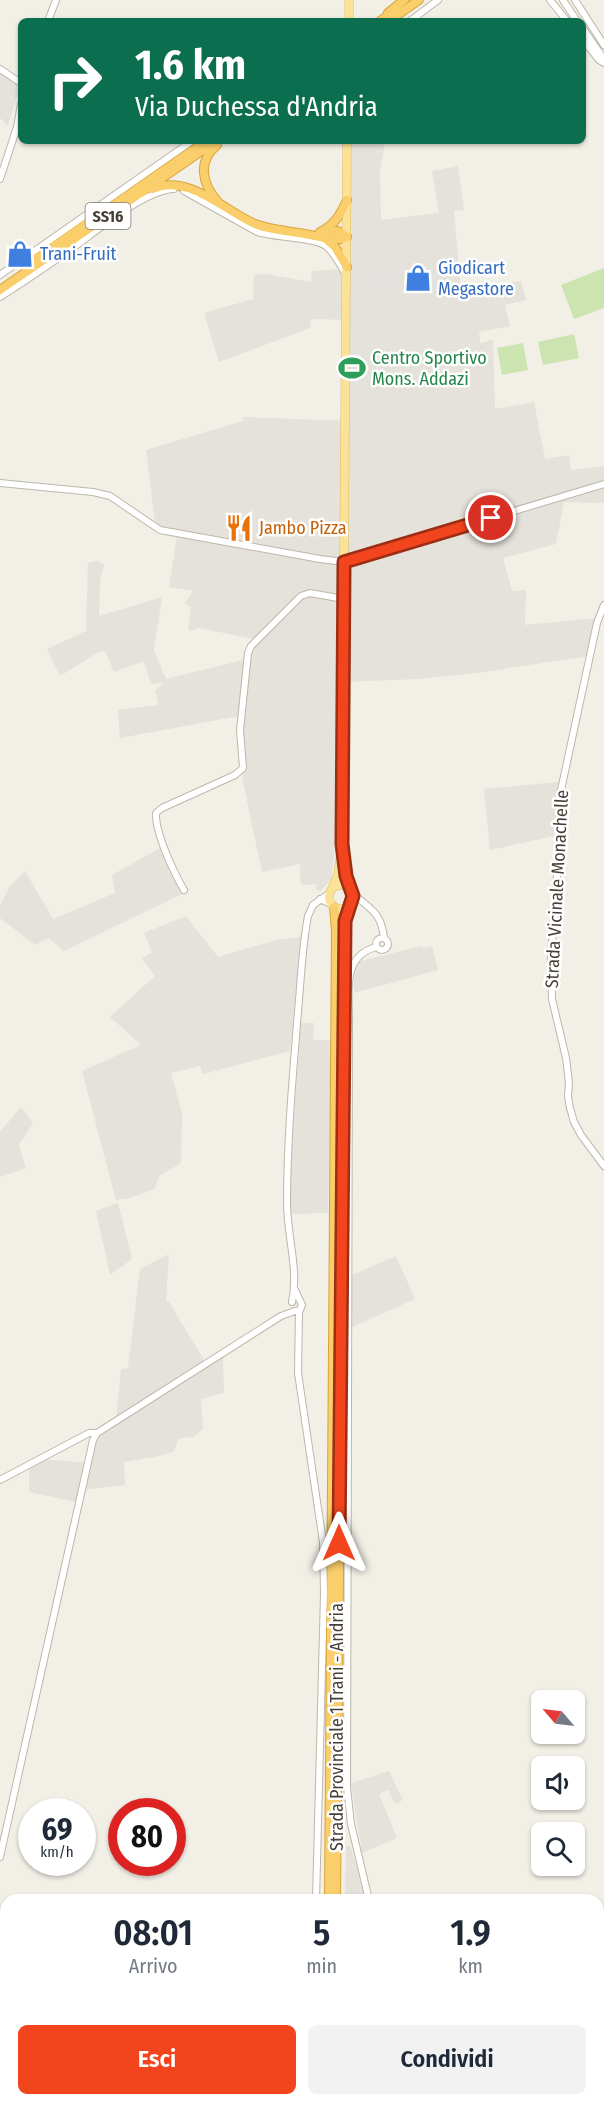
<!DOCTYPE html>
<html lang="it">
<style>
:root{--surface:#fff;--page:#f2f2f3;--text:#1f2937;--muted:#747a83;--accent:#f2451d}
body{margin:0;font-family:"Fira Sans Condensed",sans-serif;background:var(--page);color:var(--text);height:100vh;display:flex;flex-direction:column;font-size:22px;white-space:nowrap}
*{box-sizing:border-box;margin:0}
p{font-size:20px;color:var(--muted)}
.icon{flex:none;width:33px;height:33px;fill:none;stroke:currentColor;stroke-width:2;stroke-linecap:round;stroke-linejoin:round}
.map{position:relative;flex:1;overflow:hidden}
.side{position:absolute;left:0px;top:1894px;width:604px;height:212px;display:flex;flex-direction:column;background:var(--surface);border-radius:18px 18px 0 0;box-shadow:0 2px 4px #0004}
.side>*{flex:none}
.guide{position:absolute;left:18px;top:18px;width:568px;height:126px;border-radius:9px;box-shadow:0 2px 4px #0004;background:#0b6e4f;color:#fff;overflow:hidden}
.needle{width:39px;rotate:298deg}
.tools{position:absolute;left:531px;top:1690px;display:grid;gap:12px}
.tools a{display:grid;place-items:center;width:54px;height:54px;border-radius:9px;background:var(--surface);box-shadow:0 2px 4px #0004;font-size:30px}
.speed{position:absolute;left:18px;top:1798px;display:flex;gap:12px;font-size:30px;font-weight:700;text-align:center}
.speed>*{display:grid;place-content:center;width:78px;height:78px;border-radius:50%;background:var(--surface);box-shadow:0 2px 4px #0004;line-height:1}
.speed small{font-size:15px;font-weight:400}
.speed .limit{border:9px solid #d22;background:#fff;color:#111}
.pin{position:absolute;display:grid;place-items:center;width:51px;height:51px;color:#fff;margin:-26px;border:3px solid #fff;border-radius:50%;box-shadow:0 2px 6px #0007}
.me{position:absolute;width:66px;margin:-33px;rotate:0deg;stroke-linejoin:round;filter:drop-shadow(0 0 4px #0008)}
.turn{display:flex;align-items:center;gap:21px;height:126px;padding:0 18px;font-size:27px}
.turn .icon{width:78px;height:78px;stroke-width:2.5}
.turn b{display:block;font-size:42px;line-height:51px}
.eta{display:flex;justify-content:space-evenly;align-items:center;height:102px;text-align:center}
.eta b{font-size:36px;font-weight:600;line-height:42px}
.primary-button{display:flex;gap:12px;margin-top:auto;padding:12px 18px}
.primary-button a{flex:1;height:69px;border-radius:9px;background:var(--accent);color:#fff;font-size:24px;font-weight:600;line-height:69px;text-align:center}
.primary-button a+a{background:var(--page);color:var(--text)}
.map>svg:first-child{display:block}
.industrial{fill:#e5e1db}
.green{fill:#cce5b0}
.parking{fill:#e3e1de}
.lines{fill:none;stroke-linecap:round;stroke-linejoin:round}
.minor-casing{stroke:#bdb7a9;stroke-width:8}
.major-casing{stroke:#dfbf67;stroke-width:9}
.highway-casing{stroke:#d8a33b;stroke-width:10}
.minor{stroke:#fff;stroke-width:6}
.major{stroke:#fbe297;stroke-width:8}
.highway{stroke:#f9ce6b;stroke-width:8}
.route-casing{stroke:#9d2d13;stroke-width:15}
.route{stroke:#f2451d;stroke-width:10}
.labels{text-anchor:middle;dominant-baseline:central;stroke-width:5;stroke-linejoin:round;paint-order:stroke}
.shield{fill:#fff;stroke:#7d7972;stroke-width:1.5}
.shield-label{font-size:16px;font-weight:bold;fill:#453f36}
.shop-label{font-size:18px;fill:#366cbe;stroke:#fff;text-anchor:start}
.leisure-label{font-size:18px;fill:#27864d;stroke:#fff;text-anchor:start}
.food-label{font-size:18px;fill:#c56008;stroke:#fff;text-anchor:start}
.street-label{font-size:18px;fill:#453f36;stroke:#fff}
</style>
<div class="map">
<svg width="604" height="2105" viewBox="0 0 604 2105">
<rect width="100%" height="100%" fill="#f2efe6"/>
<!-- industrial -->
<path class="industrial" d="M0,72L20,86L8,126L0,118Z
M351,141H385L380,172L381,220L439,213L432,171L458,166L464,210L454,211L461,290L521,281L526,300L505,305L510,326L479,332L480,343L493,340L495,409L534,402L545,459L569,455L571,470L604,466V503L564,502L556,544L503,558L512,591L526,590L525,625L597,618L589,656L476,673L418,679L340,682L334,857L331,880L320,891L315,889L317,884L302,885L300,882V864L262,872L242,777L245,771L242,734L244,715L120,738L118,710L158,705L155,691L163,683L151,684L144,661L114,672L105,651L97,653L60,676L47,649L86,631L88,563L97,561L104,564L100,581L99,616L162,597L154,650L166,679L243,660L246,649L254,639L199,628L191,631L188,629L191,607L185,603L193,591L169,587L177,536L156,530L146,450L243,421V417L349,421V320L311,319L310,328L219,362L204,313L253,299L254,275L266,274L311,282L312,271L349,269Z
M558,782L554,836L490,850L484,789Z
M162,847L184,893L64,951L49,938L35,945L0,918V905L10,886L25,871L53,919L115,893L112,875Z
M186,916L218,957L276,940L301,937L290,1051L203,1074L200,1066L171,1073L182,1114L181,1163L159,1176L155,1189L130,1198L116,1200L82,1071L141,1045L110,1017L155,976L142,959L152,952L144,933Z
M422,946V948L432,946L438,970L354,993V975L360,961Z
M301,1023H314L313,1040H331L328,1213L290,1214L289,1186Z
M21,1107L33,1123L19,1145L26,1168L0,1177V1132Z
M118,1203L132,1259L110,1275L96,1211Z
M169,1254L166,1301L169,1302L207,1365L223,1357L224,1393L201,1399L203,1429L193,1437L179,1438L174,1451L159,1456L124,1462L125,1485L79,1490L76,1502L29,1492V1465L42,1459L90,1463L97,1437L116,1422L121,1369L128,1368L140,1269Z
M396,1256L415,1299L350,1328V1276Z
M389,1771L403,1800L395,1804L388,1790L379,1794L397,1838L362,1853L351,1783Z
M350,1845L367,1900H345L346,1846Z"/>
<!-- green -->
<path class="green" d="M604,268V308L574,319L561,285Z
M574,334L579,358L543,365L538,342Z
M523,343L528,370L502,375L497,348Z"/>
<!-- parking -->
<path class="parking" d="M394,271V289L370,292L369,275Z"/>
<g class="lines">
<defs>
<path id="minor" d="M550,0L567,21
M563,0L577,21
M575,0L604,45
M48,21L56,0
M410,21L438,0
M584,30L604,59
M584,41L599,60L604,63
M0,69L21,83
M0,179L17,127L21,104
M184,191L257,232C274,238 317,237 327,247C335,254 341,266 346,275
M0,275L192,141
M0,297C24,282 47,266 70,250C96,232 144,190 174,189
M0,483L93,492L110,496L160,530L320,559L344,562L604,484
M604,605L597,623L561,790L558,862L551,957L552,999L566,1058L569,1083L568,1096L570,1108L574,1122L581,1135L604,1166
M184,890C174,873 155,833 156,813L162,808L235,775L243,768L240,730L248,653L251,646L301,596L310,593L344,599
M352,892C369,910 381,910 384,938
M320,899L331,904
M376 944a6 6 0 1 1 12 0a6 6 0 1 1-12 0Z
M292,1302C299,1269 287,1236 287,1203C287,1139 293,1074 298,1011C301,980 302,947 308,916L313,905L330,893
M295,1311L300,1310L302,1305L295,1290
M299,1311L298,1373L323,1542L324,1593L316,1900
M0,1480L89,1433H97
M0,1857L93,1440L97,1433L281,1316L295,1311
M369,1900L351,1824L347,1787L349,1024C350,994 340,957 376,947
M318,2100V2105
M345,2100V2105
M460,2100L463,2105"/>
<path id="major" d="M349,21V0
M343,855L349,888
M329 897a12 12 0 1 1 24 0a12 12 0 1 1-24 0Z
M332,889L338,874L342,844L347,141"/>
<path id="highway" d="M388,13L404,0
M380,21L393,12
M389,21L419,0
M217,145C197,162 202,184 218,202
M153,189C187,173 225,211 255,224C273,231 291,231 310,235C322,237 335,243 347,237
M320,232C335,225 340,215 347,200
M324,232L338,231L347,237
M326,239L335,247L347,267
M34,260L206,141
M0,290L216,141
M329,1900L336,932L334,907
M336,1900L345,921L349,907
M328,2105V2100
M334,2105V2100"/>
</defs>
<!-- minor casing -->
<use href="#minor" class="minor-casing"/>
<!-- major casing -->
<use href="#major" class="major-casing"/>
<!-- highway casing -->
<use href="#highway" class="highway-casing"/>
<!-- minor -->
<use href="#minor" class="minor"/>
<!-- major -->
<use href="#major" class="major"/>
<!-- highway -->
<use href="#highway" class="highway"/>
</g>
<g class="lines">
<defs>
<path id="route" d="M339,1543L345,921L353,896L346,876L342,844L344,562L491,518"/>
</defs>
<!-- route casing -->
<use href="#route" class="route-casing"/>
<!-- route -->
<use href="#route" class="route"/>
</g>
<!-- icons -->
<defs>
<symbol id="shop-bare" viewBox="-9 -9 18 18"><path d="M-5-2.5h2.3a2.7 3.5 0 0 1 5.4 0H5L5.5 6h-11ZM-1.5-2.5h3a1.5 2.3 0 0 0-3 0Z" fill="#3f7fe0" stroke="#fff" stroke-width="2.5" paint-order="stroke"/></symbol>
<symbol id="stadium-bare" viewBox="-9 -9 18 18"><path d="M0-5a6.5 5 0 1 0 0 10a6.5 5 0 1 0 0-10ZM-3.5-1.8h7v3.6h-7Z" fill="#2e9e5b" stroke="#fff" stroke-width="2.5" paint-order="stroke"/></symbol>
<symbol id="restaurant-bare" viewBox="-9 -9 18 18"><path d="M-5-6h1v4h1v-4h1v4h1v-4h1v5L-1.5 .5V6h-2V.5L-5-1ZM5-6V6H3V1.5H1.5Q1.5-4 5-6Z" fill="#e8710a" stroke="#fff" stroke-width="2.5" paint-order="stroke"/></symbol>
</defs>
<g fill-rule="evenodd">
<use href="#shop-bare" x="1" y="235" width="38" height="38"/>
<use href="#shop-bare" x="399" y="259" width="38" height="38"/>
<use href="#stadium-bare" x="333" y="349" width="38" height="38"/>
<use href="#restaurant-bare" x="220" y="509" width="38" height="38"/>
</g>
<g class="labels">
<!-- shield labels -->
<rect class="shield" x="85.5" y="203" width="45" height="26" rx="4.5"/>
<g class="shield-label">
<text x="108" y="216">SS16</text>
</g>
<!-- shop labels -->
<g class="shop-label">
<text x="40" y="254">Trani-Fruit</text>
<text x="438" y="268">Giodicart<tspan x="438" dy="21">Megastore</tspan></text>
</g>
<!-- leisure labels -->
<g class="leisure-label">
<text x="372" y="358">Centro Sportivo<tspan x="372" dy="21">Mons. Addazi</tspan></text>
</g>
<!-- food labels -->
<g class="food-label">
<text x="259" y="528">Jambo Pizza</text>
</g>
<!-- street labels -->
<g class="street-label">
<text transform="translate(557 889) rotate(-87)">Strada Vicinale Monachelle</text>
<text transform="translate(337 1727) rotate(-90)">Strada Provinciale 1 Trani - Andria</text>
</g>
</g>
</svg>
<div class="tools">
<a><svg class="needle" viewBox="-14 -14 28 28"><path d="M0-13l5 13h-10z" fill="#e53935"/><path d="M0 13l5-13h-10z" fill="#747a83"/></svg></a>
<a><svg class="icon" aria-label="sound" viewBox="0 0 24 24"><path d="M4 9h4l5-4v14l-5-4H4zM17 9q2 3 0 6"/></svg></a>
<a><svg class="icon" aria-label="search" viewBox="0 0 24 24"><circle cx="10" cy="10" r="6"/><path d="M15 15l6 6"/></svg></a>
</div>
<div class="speed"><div>69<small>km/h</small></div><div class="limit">80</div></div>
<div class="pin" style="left:491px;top:518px;background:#d93025"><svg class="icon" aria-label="arrive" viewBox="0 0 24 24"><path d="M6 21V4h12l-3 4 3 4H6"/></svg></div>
<svg class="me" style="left:339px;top:1543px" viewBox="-20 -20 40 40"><path d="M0-17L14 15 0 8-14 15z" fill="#f2451d" stroke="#fff" stroke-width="4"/></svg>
<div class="guide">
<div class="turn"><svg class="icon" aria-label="right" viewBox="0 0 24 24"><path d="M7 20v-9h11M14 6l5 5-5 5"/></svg><div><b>1.6 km</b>Via Duchessa d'Andria</div></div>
</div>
<section class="side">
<div class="eta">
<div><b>08:01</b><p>Arrivo</p></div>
<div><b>5</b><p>min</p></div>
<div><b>1.9</b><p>km</p></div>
</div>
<div class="primary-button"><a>Esci</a><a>Condividi</a></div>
</section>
</div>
